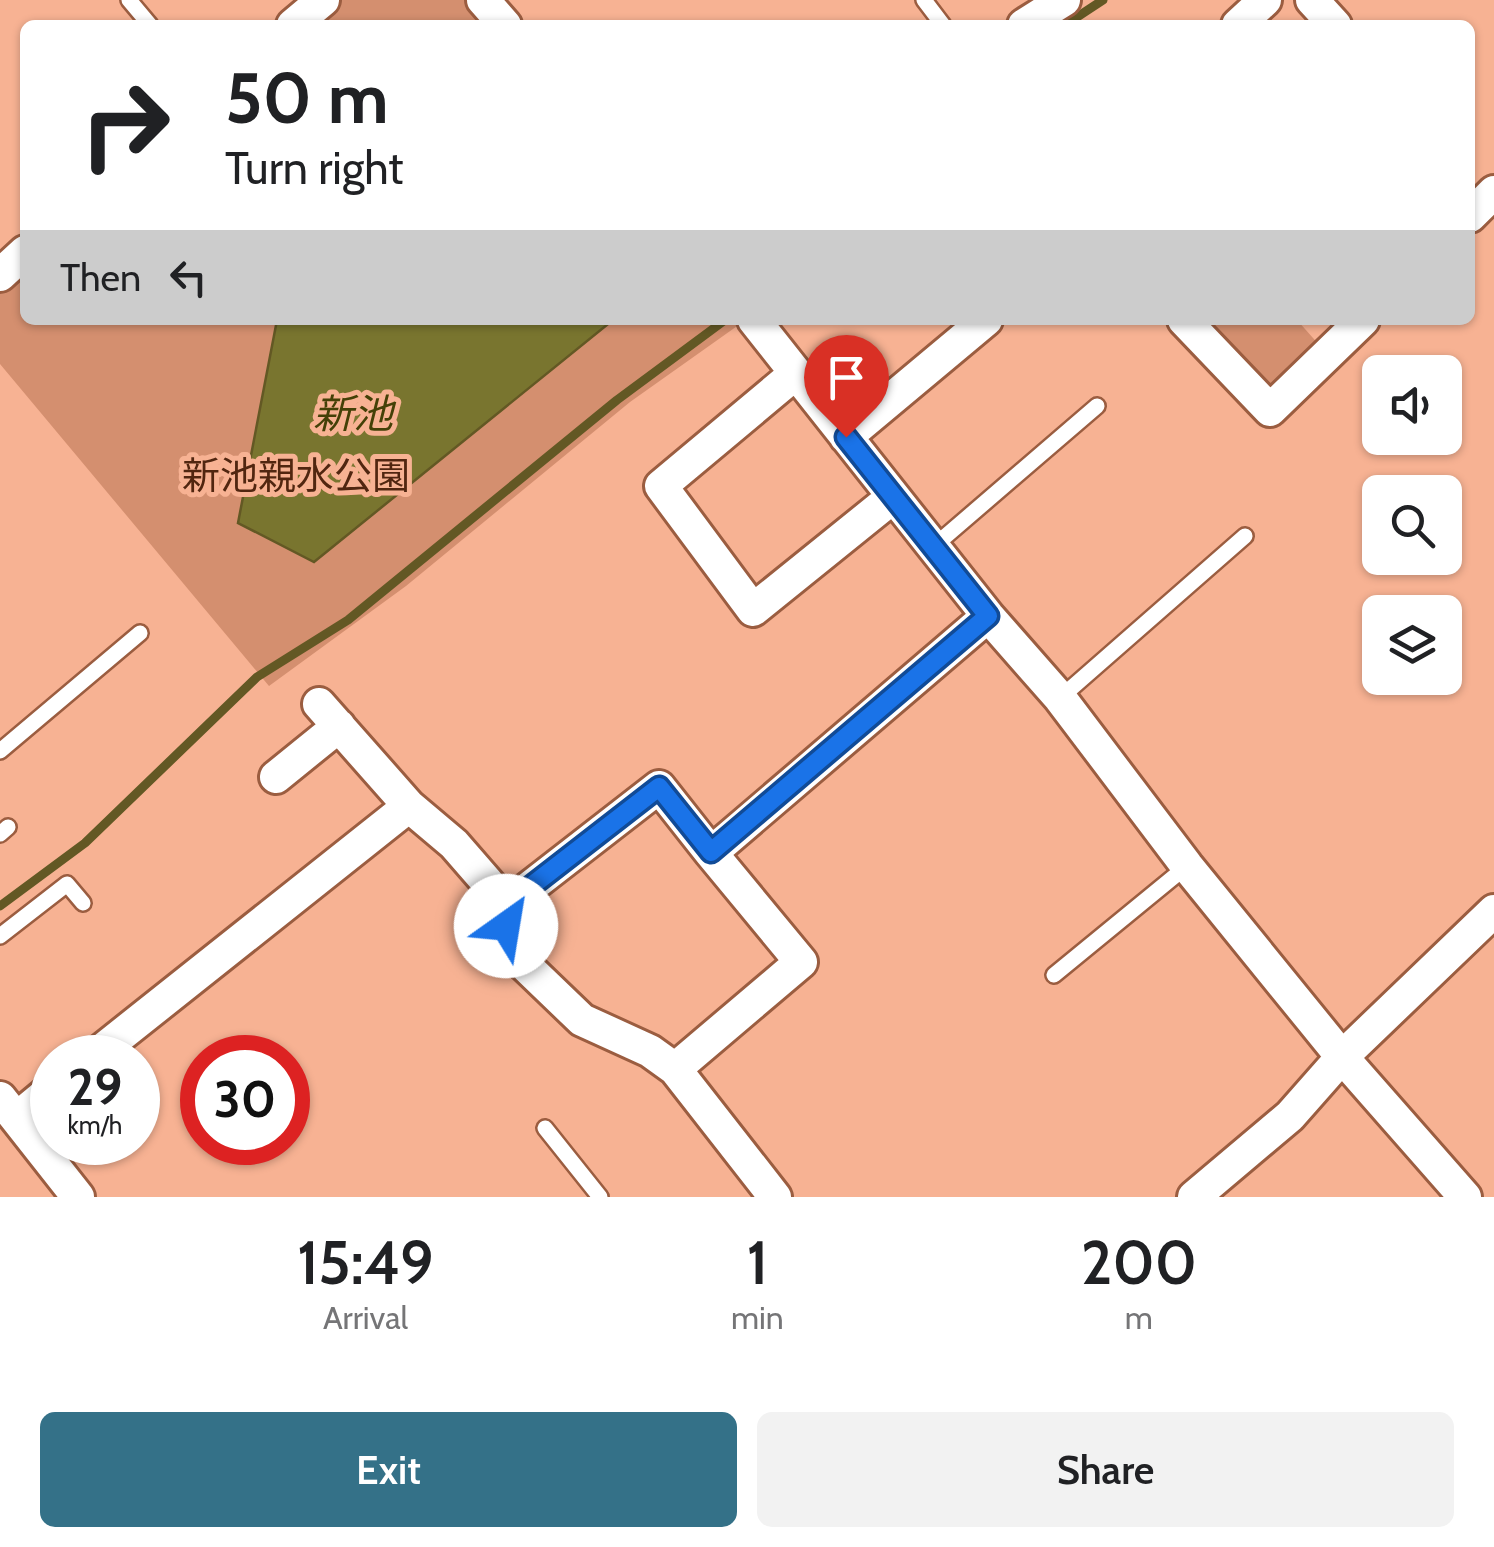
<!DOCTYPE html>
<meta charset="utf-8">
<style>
:root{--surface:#fff;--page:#f2f2f2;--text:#202124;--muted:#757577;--accent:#347188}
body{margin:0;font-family:Cabin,"Noto Sans JP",sans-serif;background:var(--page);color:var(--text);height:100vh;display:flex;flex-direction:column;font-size:38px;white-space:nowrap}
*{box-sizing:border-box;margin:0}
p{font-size:32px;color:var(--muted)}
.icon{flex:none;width:55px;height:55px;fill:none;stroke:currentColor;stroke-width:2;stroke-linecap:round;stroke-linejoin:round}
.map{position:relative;height:1197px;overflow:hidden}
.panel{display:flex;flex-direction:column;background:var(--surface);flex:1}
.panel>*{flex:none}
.hud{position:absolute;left:20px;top:20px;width:1455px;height:305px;border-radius:15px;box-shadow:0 2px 8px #0004;background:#fff;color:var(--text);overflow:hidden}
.buttons{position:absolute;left:1362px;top:355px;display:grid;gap:20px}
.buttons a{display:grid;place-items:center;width:100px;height:100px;border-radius:15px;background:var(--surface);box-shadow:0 2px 8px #0004;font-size:50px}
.speed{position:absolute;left:30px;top:1035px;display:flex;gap:20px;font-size:50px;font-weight:700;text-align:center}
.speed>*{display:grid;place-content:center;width:130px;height:130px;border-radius:50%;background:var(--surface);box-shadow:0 2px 8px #0004;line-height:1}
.speed small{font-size:25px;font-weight:400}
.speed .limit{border:15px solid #d22;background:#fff;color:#111}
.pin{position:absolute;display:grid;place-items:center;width:85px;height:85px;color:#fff;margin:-102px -42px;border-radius:50% 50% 50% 0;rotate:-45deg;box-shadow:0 0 10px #0007}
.pin .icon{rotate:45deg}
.me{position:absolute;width:110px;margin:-55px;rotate:32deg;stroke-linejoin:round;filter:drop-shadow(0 0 8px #0008)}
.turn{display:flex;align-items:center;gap:35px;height:210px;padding:0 40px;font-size:45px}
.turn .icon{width:130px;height:130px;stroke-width:2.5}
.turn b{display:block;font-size:70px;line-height:85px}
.then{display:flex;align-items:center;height:95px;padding:0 40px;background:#0003;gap:20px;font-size:38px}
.eta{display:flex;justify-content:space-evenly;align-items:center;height:170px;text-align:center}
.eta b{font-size:60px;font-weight:600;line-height:70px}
.primary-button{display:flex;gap:20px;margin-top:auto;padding:20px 40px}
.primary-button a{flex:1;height:115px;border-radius:15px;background:var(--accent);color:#fff;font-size:40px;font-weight:600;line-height:115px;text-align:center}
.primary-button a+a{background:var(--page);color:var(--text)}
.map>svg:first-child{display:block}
.green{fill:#d48f6f}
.water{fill:#79752f;stroke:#635824;stroke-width:2.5}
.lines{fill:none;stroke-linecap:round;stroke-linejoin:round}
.stream{stroke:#635824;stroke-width:9}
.lane-casing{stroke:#9b5d40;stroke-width:20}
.street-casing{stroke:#9b5d40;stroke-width:38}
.lane{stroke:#fff;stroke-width:15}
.street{stroke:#fff;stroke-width:32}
.route-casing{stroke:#114b97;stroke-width:25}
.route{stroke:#1a73e8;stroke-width:18}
.labels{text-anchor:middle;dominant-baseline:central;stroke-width:10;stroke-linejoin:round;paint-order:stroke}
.park-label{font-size:38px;fill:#512610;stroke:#f7b293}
.water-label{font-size:40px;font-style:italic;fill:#444007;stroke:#f7b293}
</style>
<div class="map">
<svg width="1494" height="1197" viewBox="0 0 1494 1197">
<rect width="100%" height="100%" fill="#f7b293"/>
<!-- green -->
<path class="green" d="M342,0H466L488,25H312Z
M25,266V320H737L740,324L630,402L406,586L269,686L0,364V290Z
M1193,320H1297L1321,347L1270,400Z"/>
<!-- water -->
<path class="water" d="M277,320H613L314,562L238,523Z"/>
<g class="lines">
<!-- stream -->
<path class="stream" d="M1065,25L1103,0
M0,906L85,843L257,677L348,620L617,400L725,320"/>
<defs>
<path id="lane" d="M129,0L150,25
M924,0L943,25
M933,547L1097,406
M1060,698L1245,536
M0,751L140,633
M0,834L8,827
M0,936L67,884L83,903
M1054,975L1187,866
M545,1128L600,1197"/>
<path id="street" d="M483,0L505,25
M1312,0L1335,25
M293,25L323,0
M1024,25L1064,0
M1238,25L1265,0
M1470,216L1494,192
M0,275L25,252
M754,320L988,616L1060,698L1187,866L1342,1057L1465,1197
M1184,320L1270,410L1363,320
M796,373L661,486L753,610L893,497
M846,437L986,320
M319,704L409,806
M276,777L339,726
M507,905L659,787L711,853
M92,1058L409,806L454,844L507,905L505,946L582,1020L650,1051L675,1069L775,1197
M675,1069L801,962L711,853L988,616
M0,1098L78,1197
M17,1118L52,1089
M1194,1197L1290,1116L1342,1057L1494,911"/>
</defs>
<!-- lane casing -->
<use href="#lane" class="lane-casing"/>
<!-- street casing -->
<use href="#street" class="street-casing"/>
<!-- lane -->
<use href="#lane" class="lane"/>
<!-- street -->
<use href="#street" class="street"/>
</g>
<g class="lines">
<defs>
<path id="route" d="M506,926L507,905L659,787L711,852L988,616L846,437"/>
</defs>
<!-- route casing -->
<use href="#route" class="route-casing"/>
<!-- route -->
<use href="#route" class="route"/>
</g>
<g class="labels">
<!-- park labels -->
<g class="park-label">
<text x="296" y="475">新池親水公園</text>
</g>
<!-- water labels -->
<g class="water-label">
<text x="353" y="413">新池</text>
</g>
</g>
</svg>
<div class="buttons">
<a><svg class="icon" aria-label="sound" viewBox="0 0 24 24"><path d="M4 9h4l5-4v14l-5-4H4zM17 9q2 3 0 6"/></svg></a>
<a><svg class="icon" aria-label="search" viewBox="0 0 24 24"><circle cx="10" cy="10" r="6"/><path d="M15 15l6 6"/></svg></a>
<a><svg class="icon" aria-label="layers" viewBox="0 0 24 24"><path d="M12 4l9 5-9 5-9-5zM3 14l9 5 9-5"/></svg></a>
</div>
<div class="speed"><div>29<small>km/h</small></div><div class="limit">30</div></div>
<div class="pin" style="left:846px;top:437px;background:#d93025"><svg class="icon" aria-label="arrive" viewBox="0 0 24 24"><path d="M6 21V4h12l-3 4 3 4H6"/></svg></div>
<svg class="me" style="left:506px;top:926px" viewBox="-20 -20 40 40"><circle r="19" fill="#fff"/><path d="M0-13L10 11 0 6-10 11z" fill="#1a73e8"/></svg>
<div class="hud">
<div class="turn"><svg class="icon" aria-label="right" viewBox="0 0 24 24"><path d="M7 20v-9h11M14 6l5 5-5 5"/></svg><div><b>50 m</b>Turn right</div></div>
<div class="then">Then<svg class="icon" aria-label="left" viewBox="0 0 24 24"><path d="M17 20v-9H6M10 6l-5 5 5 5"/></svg></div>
</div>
</div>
<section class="panel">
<div class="eta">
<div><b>15:49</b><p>Arrival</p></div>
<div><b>1</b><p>min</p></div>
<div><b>200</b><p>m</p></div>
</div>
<div class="primary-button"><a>Exit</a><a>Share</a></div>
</section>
